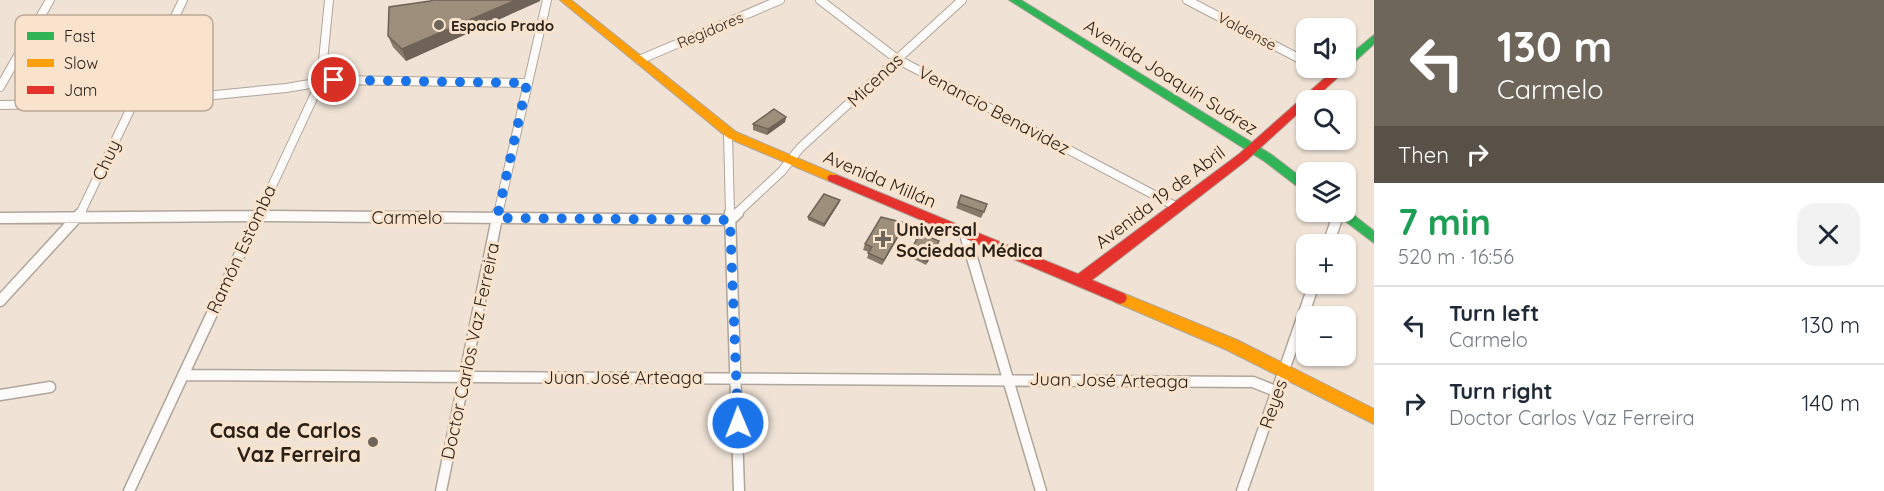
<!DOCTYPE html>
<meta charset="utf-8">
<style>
:root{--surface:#fff;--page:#f2f2f3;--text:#1f2937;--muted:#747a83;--line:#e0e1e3}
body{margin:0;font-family:Quicksand,sans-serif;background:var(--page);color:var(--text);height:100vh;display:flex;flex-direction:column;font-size:22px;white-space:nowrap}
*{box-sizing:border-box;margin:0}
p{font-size:20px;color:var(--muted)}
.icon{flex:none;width:33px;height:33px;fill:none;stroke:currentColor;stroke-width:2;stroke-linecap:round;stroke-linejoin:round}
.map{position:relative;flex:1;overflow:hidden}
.drawer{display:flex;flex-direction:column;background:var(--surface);width:510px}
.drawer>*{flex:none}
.hud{background:#6f665b;color:#fff;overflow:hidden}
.buttons{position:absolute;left:1296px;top:18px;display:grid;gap:12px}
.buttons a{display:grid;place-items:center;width:60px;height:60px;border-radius:12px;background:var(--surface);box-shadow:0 2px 4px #0004;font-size:30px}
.pin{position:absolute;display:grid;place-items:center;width:51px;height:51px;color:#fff;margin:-26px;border:3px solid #fff;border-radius:50%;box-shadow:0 2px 6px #0007}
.me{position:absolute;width:66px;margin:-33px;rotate:359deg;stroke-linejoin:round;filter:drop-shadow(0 0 4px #0008)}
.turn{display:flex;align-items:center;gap:21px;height:126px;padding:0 24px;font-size:27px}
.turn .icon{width:78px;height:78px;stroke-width:2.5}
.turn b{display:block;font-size:42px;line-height:51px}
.then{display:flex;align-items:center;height:57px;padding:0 24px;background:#0003;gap:12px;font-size:22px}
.round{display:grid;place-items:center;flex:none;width:63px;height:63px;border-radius:18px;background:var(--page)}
.head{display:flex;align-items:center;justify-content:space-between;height:102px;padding:0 24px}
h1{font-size:36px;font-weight:700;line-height:45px;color:#1e9e55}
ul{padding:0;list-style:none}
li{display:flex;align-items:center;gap:18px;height:78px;padding:0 24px;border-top:2px solid var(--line)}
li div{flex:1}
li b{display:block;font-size:22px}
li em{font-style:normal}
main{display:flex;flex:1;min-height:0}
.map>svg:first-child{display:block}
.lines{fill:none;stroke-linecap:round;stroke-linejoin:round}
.street-far1-casing{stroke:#afa59b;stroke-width:10}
.street-casing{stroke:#afa59b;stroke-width:13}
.fast-casing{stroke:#afa59b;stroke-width:2}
.slow-casing{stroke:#afa59b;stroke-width:2}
.jam-casing{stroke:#afa59b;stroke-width:2}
.street-far1{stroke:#fdfbf9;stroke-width:8}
.street{stroke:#fdfbf9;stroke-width:10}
.fast{fill:#30b455;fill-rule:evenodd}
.slow{fill:#ff9f0a;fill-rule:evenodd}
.jam{fill:#e5322d;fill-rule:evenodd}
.wall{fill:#887a6b}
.shaded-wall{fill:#6f6357}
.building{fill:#9e8e7c;stroke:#6f6357;stroke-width:1.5}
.route{stroke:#1a73e8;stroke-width:10;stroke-dasharray:0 18}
.poi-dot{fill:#6f665b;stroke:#fae3cc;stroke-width:2}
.labels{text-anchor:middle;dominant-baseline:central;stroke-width:6;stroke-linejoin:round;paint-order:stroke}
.far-poi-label{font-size:15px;font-weight:bold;fill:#2a2219;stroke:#fae3cc;text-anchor:start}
.far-street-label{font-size:15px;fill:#2a2219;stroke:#fae3cc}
.street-label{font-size:18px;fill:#2a2219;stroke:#fae3cc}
.poi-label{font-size:18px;font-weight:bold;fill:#2a2219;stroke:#fae3cc;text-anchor:start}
.near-poi-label{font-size:21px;font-weight:bold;fill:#2a2219;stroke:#fae3cc;text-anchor:end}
.key{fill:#fae3cc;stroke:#bca996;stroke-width:1.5}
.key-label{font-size:16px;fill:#2a2219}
</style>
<main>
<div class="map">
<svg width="1374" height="491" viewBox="0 0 1374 491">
<rect width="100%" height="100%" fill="#f0e3d6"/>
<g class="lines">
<defs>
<path id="street-far1" d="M820,0L897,59L1177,207
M1187,0L1306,62
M639,60L780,0
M1316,68L1332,76
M0,87L50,0
M0,105L133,103L286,88L334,80L527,83
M728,133L730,214
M80,214L183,0
M259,214L321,81L329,0
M498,214L547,0
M736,214L782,171L800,148L962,0
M1338,214L1339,212"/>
<path id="street" d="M730,213L739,491
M0,218L267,216L730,220L738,213
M965,234L1041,491
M1328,244L1339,213
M0,301L81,213
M183,375L1253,382L1278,392
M0,395L50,387
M129,491L259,213
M441,491L498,213
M1242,491L1314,284"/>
<path id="fast" d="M1009,0H1021L1272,155L1306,181V192L1302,190L1264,161Z
M1374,35V44L1350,66L1346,67V58Z
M1346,209L1374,231V243L1333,212H1346Z"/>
<path id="slow" d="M560,0H571L736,132L837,175L839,178L837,181H829L728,138Z
M1120,292L1237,340L1374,409V424L1227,350L1115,302L1113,298L1115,294Z"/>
<path id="jam" d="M1346,66V70L1313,100H1306V106L1247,160L1092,280L1125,294L1127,298L1125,302L1120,304L829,181L827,178L829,175H837L1078,274L1239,154L1336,68H1346Z"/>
</defs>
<!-- street-far1 casing -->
<use href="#street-far1" class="street-far1-casing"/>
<!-- street casing -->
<use href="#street" class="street-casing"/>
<!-- fast casing -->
<use href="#fast" class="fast-casing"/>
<!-- slow casing -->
<use href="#slow" class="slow-casing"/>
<!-- jam casing -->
<use href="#jam" class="jam-casing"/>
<!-- street-far1 -->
<use href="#street-far1" class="street-far1"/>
<!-- street -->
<use href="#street" class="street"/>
<!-- fast -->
<use href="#fast" class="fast"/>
<!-- slow -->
<use href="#slow" class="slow"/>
<!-- jam -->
<use href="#jam" class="jam"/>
</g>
<!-- wall -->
<path class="wall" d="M433,0H540V1L406,61L393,47L388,36L430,1Z
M786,117L785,122L767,135L753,130V124Z
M961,195L984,212L981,218L956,208Z
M840,200L839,203L824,227L808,220V217Z
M905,223L903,229L882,265L867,258L869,252L863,250L865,244Z
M939,241L926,265L908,256L909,254Z"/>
<!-- shaded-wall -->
<path class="shaded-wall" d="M516,0H540V1L406,61L402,49Z
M786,117L785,122L767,135L768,129Z
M840,200L839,203L824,227V224Z
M905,223L903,229L882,265L884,260Z"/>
<!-- building -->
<path class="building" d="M433,0H516L402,49L388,36L389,7L430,1Z
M774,109L786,117L768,129L753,124Z
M824,194L840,200L824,224L808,217Z
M961,195L987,204L984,212L958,203Z
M881,217L905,223L884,260L868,253L872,247L865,244Z
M920,233L939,241L927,262L909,254Z"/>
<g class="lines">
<!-- route -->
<path class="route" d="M334,80L527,83L497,218L730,220L738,423"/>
</g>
<!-- markers -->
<g class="poi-dot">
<circle cx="439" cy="25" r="6"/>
<path d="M880 230h6v6h6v6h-6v6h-6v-6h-6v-6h6z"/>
<circle cx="373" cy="442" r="6"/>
</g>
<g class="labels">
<!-- far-poi labels -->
<g class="far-poi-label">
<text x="451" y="25">Espacio Prado</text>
</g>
<!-- far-street labels -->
<g class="far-street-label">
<text transform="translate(710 30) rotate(-23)">Regidores</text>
<text transform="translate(1247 31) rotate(28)">Valdense</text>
</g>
<!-- street labels -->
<g class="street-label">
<text transform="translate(1171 77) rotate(32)">Avenida Joaquín Suárez</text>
<text transform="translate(875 80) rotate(-43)">Micenas</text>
<text transform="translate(994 110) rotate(28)">Venancio Benavidez</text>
<text transform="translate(106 160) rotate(-65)">Chuy</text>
<text transform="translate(880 179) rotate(23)">Avenida Millán</text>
<text transform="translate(1160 197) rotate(-37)">Avenida 19 de Abril</text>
<text x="407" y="217">Carmelo</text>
<text transform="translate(241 249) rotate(-65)">Ramón Estomba</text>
<text transform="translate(470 351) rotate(-78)">Doctor Carlos Vaz Ferreira</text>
<text x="623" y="377">Juan José Arteaga</text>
<text transform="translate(1109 380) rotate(1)">Juan José Arteaga</text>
<text transform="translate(1273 404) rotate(-71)">Reyes</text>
</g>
<!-- poi labels -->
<g class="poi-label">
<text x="896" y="229">Universal<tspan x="896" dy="21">Sociedad Médica</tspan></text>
</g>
<!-- near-poi labels -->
<g class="near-poi-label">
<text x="361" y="430">Casa de Carlos<tspan x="361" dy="24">Vaz Ferreira</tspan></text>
</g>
</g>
<!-- legend -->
<rect x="15" y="15" width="198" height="96" rx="9" class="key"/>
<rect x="27" y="32" width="27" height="8" fill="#30b455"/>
<rect x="27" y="59" width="27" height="8" fill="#ff9f0a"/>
<rect x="27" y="86" width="27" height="8" fill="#e5322d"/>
<g class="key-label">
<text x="64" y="42">Fast</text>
<text x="64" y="69">Slow</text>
<text x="64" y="96">Jam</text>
</g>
</svg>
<div class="buttons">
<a><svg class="icon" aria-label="sound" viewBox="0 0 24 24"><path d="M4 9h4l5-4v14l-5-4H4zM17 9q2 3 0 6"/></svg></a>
<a><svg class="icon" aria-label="search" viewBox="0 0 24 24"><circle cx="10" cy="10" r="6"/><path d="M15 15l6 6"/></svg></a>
<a><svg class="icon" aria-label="layers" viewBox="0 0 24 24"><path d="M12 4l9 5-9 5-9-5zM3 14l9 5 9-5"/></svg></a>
<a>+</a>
<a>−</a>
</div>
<div class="pin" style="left:334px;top:80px;background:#d93025"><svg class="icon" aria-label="arrive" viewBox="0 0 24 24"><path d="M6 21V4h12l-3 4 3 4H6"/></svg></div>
<svg class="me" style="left:738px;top:423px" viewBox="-20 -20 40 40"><circle r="17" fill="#1a73e8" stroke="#fff" stroke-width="3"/><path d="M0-11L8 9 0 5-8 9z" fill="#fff"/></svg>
</div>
<section class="drawer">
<div class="hud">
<div class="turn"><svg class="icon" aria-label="left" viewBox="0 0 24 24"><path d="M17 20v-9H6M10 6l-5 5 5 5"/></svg><div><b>130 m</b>Carmelo</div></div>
<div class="then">Then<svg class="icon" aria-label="right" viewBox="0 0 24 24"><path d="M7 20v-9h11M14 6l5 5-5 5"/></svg></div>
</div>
<div class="head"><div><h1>7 min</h1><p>520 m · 16:56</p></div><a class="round"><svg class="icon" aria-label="close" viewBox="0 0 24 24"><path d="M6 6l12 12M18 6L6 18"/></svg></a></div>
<ul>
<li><svg class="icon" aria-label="left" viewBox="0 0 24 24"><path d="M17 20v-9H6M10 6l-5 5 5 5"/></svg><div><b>Turn left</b><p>Carmelo</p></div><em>130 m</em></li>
<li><svg class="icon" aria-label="right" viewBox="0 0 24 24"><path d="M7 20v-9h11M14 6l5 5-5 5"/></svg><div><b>Turn right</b><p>Doctor Carlos Vaz Ferreira</p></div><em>140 m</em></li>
</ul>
</section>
</main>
